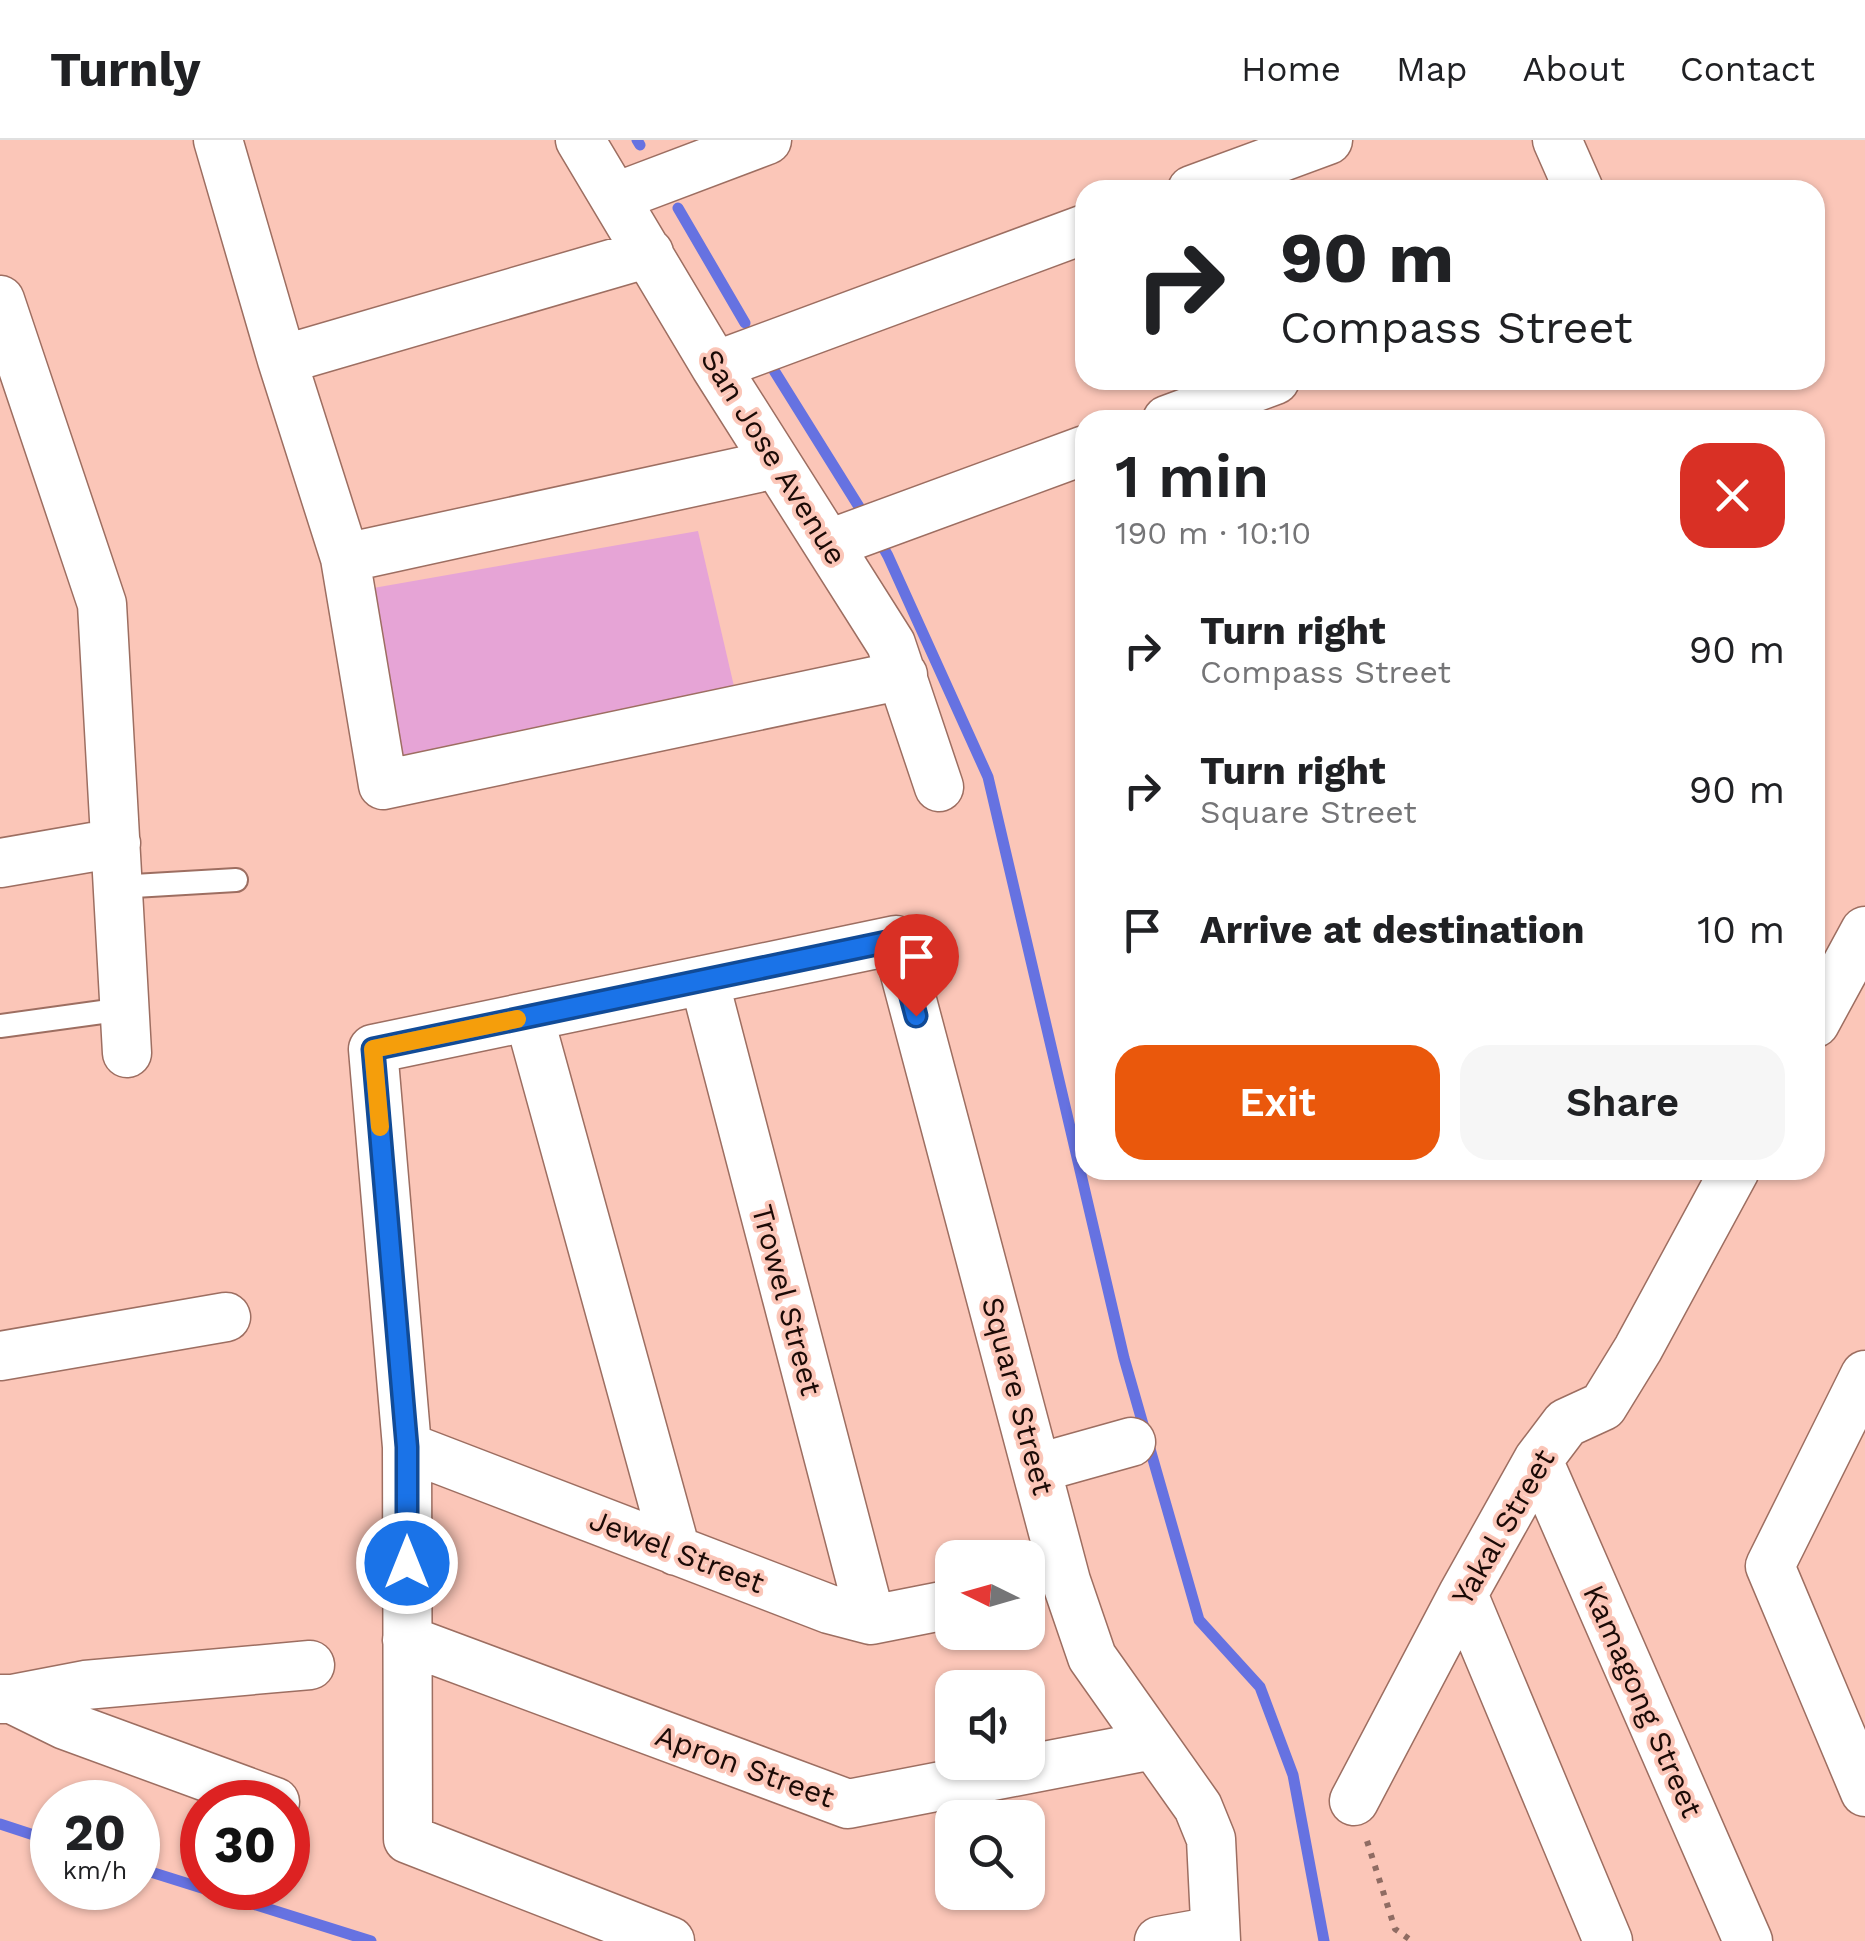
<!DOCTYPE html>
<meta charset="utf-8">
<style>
:root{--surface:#fff;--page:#f6f6f6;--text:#202124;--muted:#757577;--line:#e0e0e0;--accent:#ea580c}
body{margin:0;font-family:"Work Sans",sans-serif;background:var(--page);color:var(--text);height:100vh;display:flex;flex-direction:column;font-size:38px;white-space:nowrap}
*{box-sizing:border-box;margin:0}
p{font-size:32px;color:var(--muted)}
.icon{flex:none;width:55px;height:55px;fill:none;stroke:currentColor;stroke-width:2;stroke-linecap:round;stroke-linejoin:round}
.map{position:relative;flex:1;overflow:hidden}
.side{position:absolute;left:1075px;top:270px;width:750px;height:770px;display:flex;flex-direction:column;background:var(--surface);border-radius:30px;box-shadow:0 2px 8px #0004}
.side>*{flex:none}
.guide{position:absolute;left:1075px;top:40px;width:750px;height:210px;border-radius:30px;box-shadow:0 2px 8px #0004;background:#fff;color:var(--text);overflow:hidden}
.needle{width:65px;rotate:275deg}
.fabs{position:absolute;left:935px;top:1400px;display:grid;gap:20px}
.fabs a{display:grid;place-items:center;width:110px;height:110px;border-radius:20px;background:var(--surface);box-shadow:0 2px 8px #0004;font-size:50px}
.speed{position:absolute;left:30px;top:1640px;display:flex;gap:20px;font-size:50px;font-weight:700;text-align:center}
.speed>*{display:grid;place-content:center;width:130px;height:130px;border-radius:50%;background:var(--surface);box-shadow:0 2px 8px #0004;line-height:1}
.speed small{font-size:25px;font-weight:400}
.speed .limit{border:15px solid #d22;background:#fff;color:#111}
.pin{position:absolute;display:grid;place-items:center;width:85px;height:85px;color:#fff;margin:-102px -42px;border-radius:50% 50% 50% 0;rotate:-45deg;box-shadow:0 0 10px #0007}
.pin .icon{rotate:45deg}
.me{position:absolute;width:110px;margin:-55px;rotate:0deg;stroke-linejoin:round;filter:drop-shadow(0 0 8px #0008)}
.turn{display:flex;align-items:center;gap:35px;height:210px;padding:0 40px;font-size:45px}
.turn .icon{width:130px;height:130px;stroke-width:2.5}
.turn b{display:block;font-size:70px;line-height:85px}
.round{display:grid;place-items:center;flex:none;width:105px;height:105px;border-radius:30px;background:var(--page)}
.head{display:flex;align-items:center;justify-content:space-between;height:170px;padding:0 40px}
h1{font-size:60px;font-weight:600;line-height:75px}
.primary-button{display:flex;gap:20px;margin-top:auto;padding:20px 40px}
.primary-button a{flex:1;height:115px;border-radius:30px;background:var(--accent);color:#fff;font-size:40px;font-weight:600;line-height:115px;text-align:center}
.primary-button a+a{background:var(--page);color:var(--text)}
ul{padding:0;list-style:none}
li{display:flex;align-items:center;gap:30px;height:140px;padding:0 40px}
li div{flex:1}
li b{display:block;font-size:38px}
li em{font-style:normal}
header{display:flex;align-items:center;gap:60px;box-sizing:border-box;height:140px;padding:0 50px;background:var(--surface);border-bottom:2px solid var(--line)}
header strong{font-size:48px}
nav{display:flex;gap:55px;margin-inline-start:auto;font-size:35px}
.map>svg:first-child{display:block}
.green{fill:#e6a4d6}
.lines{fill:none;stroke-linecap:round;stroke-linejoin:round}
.stream{stroke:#6672e1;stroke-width:11}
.service-casing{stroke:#9d6e61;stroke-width:26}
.minor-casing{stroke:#9d6e61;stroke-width:51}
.path{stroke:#8f6c63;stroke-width:6;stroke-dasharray:5 8;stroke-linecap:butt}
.service{stroke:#fff;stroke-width:22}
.minor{stroke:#fff;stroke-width:48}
.route-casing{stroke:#114b97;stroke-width:25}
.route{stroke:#1a73e8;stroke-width:18}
.slow{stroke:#f59e0b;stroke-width:18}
.labels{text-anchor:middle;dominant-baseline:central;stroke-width:8;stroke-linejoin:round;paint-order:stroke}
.street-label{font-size:30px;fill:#1b0a06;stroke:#fbc6b8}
</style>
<header>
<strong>Turnly</strong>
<nav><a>Home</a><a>Map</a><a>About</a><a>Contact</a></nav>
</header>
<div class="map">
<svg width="1865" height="1801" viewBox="0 0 1865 1801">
<rect width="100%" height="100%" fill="#fbc6b8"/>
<!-- green -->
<path class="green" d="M698,391L736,555L404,630L362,450Z"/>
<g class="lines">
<!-- stream -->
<path class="stream" d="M637,0L640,5
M678,68L745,183
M770,224L866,378
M878,398L888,416L988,637L1124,1218L1199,1480L1260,1547L1293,1635L1324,1801
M0,1684L52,1701
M138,1728L371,1801"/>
<defs>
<path id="service" d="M117,747L236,740
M0,886L124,869"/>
<path id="minor" d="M218,0L282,220L345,418L383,645L903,535
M580,0L715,226L891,504L939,647
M1557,0L1579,50
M1192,50L1328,0
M616,57L767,0
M0,160L102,464L127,913
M282,220L649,113
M715,226L1085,89
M1167,280L1275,240
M829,404L1085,310
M345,418L776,324
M0,723L116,703
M704,840L871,1480
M529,877L676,1411
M1815,883L1865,791
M0,1216L226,1177
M1865,1235L1770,1426L1865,1652
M407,1307L829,1469L871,1480L952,1464
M1538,1320L1748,1801
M1038,1328L1131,1302
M1463,1454L1608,1801
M407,1500L848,1664L1153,1605
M0,1559H12L85,1545L310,1525
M12,1559L65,1585L275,1662
M1354,1661L1463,1454L1538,1320L1566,1283L1603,1266L1638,1209L1735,1030
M670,1801L408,1699L407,1307L373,909L896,800L1066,1441L1092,1517L1198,1667L1211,1699L1216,1801
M1159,1801L1215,1791"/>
</defs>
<!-- service casing -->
<use href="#service" class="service-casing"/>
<!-- minor casing -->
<use href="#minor" class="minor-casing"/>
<!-- path -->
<path class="path" d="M1367,1701L1395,1789L1412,1801"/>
<!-- service -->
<use href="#service" class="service"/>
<!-- minor -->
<use href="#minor" class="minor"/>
</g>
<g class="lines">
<defs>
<path id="route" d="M407,1423V1307L373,909L896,800L916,876"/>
</defs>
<!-- route casing -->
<use href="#route" class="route-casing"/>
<!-- route -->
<use href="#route" class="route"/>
<!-- slow -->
<path class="slow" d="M380,987L373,909L517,879"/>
</g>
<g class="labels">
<!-- street labels -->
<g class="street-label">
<text transform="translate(774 317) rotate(58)">San Jose Avenue</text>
<text transform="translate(787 1160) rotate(75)">Trowel Street</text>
<text transform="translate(1018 1256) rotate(75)">Square Street</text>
<text transform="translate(1503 1387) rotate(-60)">Yakal Street</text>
<text transform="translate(677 1411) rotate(21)">Jewel Street</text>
<text transform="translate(1643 1561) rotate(66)">Kamagong Street</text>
<text transform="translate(745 1626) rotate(20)">Apron Street</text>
</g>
</g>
</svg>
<div class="fabs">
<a><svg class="needle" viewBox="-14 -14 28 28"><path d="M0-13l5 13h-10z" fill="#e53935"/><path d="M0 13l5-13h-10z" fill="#757577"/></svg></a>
<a><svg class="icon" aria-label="sound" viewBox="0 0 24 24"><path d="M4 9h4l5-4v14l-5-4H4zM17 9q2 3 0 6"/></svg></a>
<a><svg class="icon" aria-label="search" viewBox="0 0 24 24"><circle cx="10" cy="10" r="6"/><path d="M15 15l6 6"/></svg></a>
</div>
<div class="speed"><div>20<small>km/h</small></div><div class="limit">30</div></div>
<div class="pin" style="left:916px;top:876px;background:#d93025"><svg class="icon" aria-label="arrive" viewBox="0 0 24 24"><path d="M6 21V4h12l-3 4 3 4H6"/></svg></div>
<svg class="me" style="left:407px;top:1423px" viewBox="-20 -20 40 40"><circle r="17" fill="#1a73e8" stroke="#fff" stroke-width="3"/><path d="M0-11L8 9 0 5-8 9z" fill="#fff"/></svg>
<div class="guide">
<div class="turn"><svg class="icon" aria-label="right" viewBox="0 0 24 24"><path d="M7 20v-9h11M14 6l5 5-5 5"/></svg><div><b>90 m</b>Compass Street</div></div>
</div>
<section class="side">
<div class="head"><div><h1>1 min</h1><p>190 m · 10:10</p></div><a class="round" style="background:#d93025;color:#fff"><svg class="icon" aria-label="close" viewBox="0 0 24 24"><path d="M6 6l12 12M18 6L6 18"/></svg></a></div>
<ul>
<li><svg class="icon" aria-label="right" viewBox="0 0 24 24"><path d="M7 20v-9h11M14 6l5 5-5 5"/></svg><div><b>Turn right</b><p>Compass Street</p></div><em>90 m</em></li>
<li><svg class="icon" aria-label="right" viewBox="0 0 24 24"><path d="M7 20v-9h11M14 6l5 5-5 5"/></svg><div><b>Turn right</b><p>Square Street</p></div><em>90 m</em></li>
<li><svg class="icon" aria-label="arrive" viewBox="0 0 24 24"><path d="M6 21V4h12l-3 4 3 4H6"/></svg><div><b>Arrive at destination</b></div><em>10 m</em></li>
</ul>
<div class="primary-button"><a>Exit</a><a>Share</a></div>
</section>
</div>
